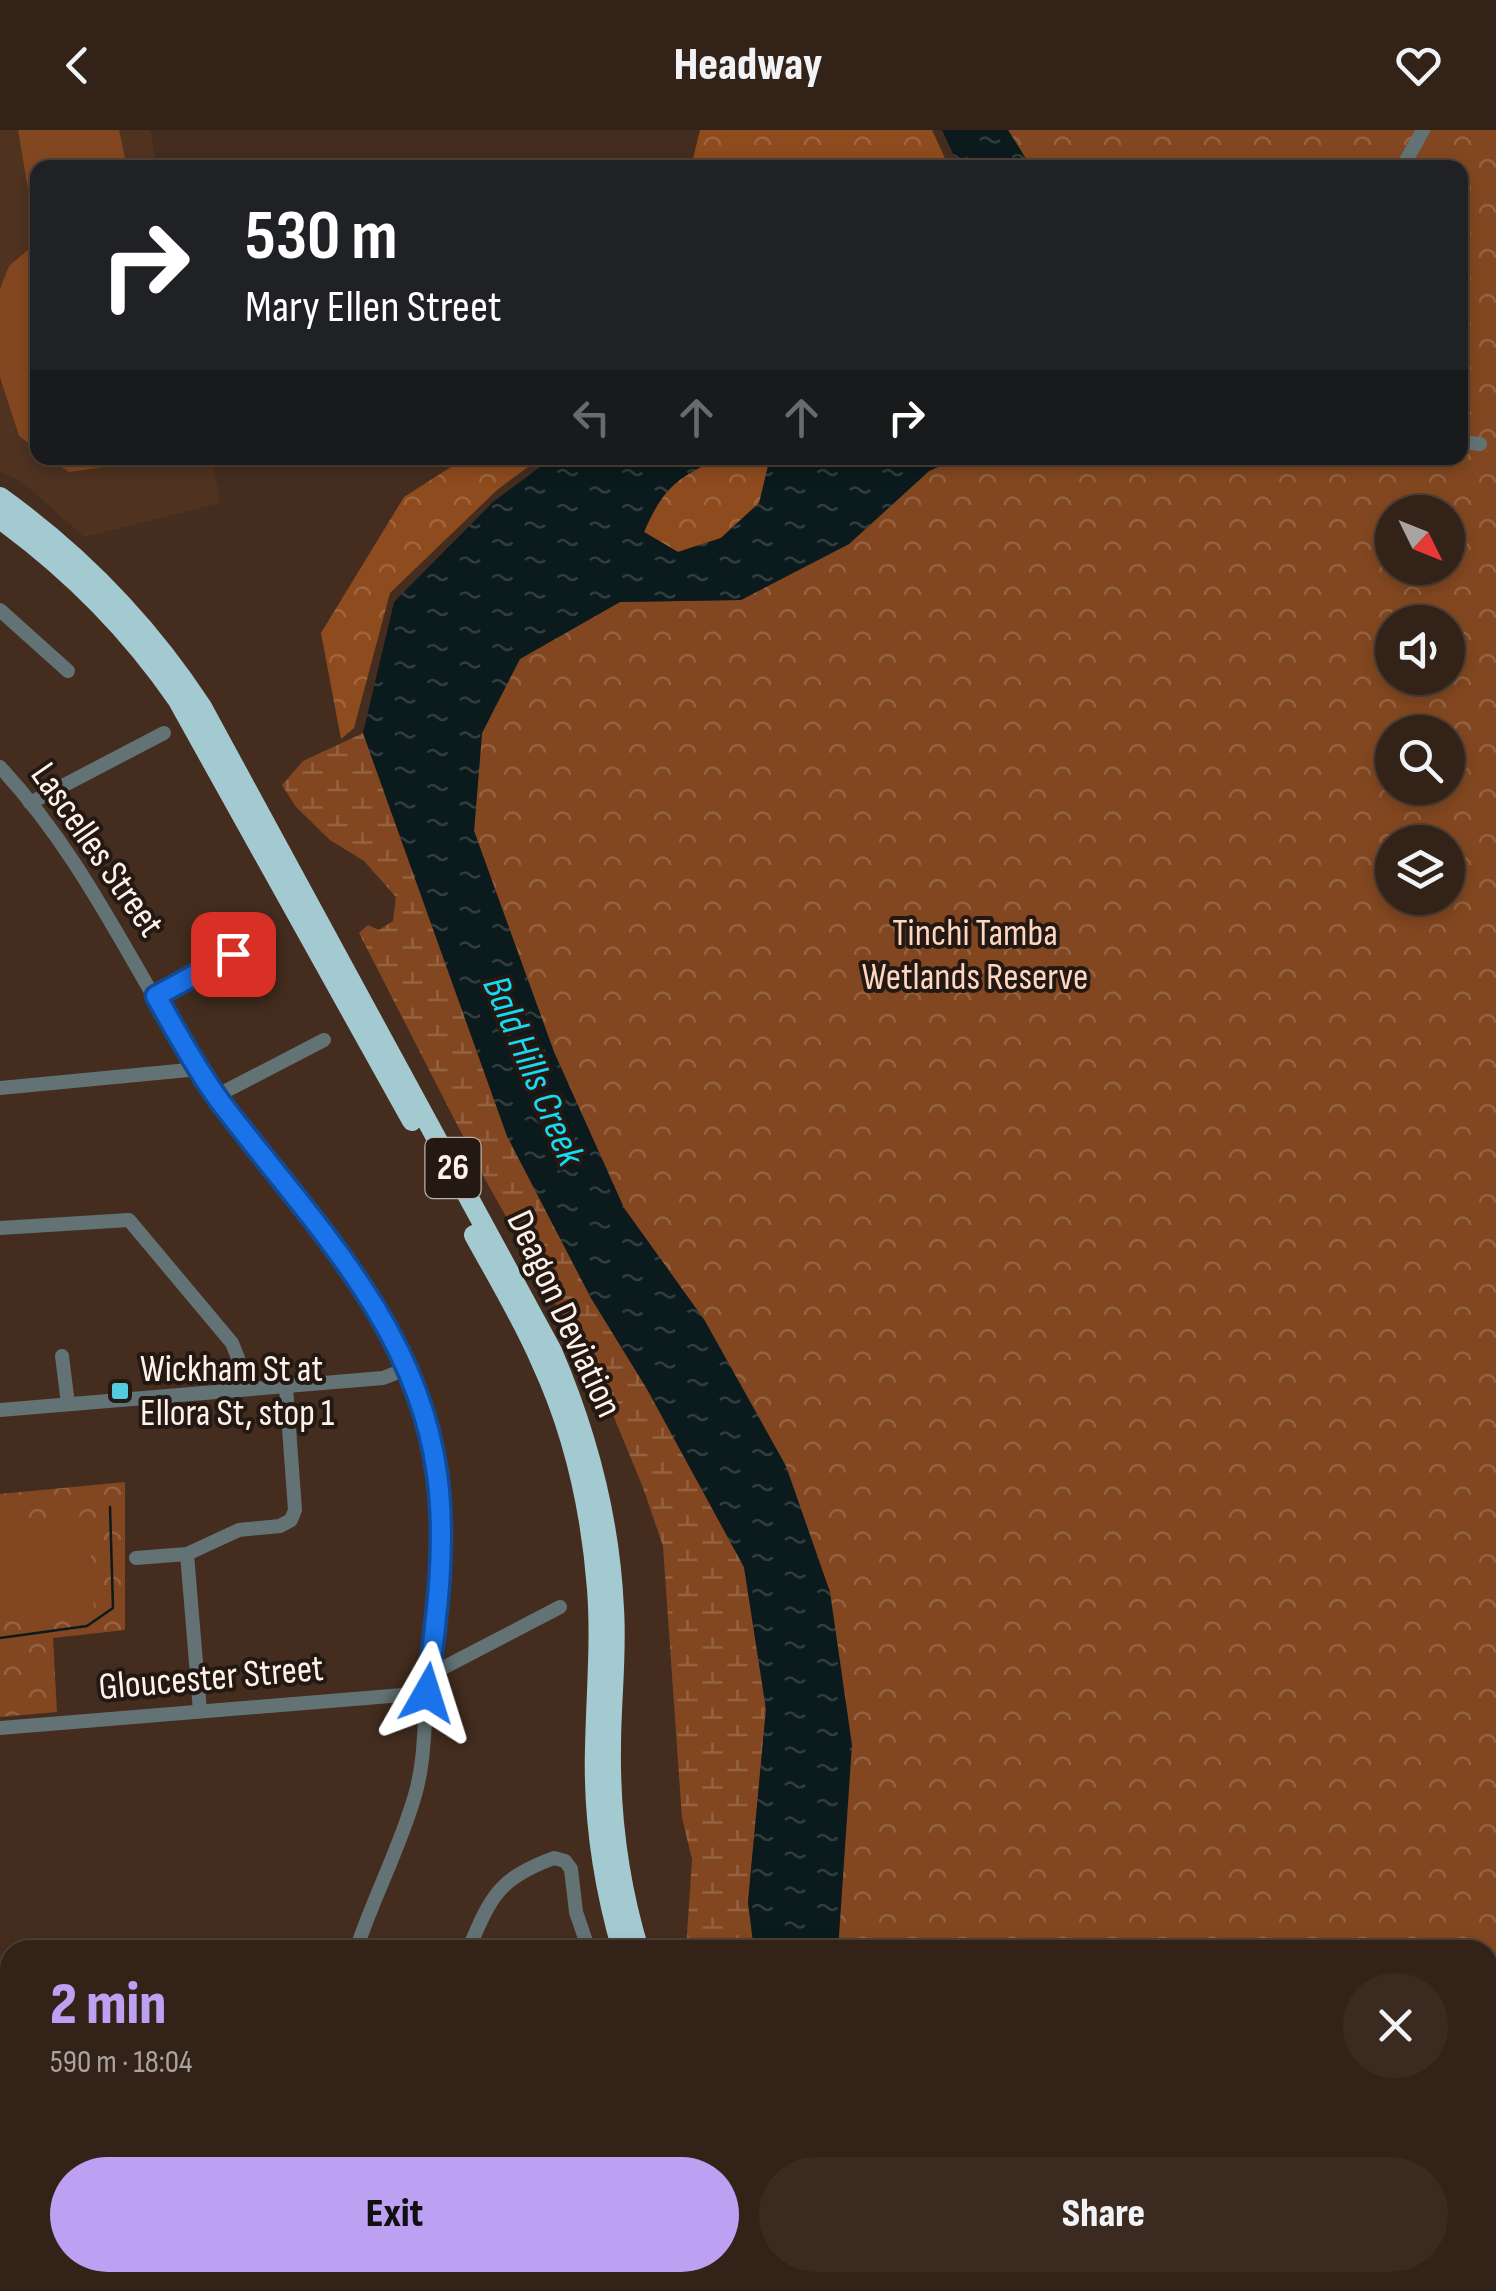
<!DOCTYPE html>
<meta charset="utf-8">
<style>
:root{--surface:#332217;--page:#3b2a20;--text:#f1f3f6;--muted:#a9a4a1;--line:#4e3f36;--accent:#bca0f2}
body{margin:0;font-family:"Sofia Sans Condensed",sans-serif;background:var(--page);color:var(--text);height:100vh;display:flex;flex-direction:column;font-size:38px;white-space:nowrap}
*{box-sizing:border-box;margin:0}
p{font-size:32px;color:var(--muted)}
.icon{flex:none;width:55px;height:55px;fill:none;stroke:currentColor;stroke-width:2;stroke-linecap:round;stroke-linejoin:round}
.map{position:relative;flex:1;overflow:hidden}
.sheet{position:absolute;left:0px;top:1810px;width:1498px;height:352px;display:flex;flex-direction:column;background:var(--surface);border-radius:30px 30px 0 0;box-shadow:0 5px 15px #0003,0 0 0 2px var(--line)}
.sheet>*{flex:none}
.banner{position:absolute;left:30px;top:30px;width:1438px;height:305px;border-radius:20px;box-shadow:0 5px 15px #0003,0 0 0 2px var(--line);background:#202124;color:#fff;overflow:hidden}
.needle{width:65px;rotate:133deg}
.fabs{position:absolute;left:1375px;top:365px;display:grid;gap:20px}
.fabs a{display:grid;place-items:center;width:90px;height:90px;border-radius:50%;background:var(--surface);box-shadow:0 5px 15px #0003,0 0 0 2px var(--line);font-size:50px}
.pin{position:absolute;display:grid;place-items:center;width:85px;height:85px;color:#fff;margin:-42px;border-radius:20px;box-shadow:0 5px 15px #0006}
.me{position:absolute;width:110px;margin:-55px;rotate:6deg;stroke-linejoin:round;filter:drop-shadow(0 0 8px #0008)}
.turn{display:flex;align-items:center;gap:35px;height:210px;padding:0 50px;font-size:45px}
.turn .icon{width:130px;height:130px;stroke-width:2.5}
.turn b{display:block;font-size:70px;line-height:85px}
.lanes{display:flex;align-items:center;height:95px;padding:0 50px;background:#0003;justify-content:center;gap:50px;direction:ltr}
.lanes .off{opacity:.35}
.round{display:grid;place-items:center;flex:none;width:105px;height:105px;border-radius:52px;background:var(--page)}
.summary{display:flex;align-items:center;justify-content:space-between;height:170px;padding:0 50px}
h1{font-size:60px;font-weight:800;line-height:75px;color:var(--accent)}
.primary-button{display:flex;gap:20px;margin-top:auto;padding:20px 50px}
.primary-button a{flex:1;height:115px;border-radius:60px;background:var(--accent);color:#111;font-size:40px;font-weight:800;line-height:115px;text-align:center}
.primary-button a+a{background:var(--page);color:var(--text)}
header{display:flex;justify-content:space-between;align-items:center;height:130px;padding:0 50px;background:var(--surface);font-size:45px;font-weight:800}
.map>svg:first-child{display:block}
.built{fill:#4f3220}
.forest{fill:url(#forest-crowns)}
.wetland{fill:url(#wetland-marsh)}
.park{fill:url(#park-crowns);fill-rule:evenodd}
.garden{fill:#824720}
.water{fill:url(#water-ripples)}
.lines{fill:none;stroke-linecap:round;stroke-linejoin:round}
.stream{stroke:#0b1a1c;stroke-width:2.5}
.minor{stroke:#637375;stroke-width:14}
.highway{stroke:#a4cad1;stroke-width:20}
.route-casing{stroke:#114b97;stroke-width:25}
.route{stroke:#1a73e8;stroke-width:18}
.poi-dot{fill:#54cade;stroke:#231812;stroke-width:4}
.labels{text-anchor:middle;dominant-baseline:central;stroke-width:8;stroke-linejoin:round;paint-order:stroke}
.shield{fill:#231812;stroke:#bdb1aa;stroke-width:2.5}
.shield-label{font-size:35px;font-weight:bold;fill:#fff2eb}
.street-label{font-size:38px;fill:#fff2eb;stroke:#231812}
.park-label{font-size:38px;fill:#ffd6bf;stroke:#231812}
.poi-label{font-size:38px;fill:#fff2eb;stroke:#231812;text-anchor:start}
.water-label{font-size:40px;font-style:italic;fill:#18d9f2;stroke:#231812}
</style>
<header><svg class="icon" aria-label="back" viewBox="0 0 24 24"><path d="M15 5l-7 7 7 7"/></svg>Headway<svg class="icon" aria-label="heart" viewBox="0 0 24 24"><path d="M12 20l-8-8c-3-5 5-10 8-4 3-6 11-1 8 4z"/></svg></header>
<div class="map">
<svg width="1496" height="2161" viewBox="0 0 1496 2161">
<defs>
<pattern id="forest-crowns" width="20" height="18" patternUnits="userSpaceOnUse" patternTransform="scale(2.5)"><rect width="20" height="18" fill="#8e4b1d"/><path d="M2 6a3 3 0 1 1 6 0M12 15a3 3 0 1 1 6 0" fill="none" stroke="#9f653e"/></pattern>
<pattern id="wetland-marsh" width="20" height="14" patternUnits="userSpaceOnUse" patternTransform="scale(2.5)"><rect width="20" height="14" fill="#824720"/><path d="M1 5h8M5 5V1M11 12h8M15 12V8" fill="none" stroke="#956241"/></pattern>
<pattern id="park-crowns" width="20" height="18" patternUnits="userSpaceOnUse" patternTransform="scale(2.5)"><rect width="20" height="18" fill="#824720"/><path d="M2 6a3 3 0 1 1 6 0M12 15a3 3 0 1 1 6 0" fill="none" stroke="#956241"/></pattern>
<pattern id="water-ripples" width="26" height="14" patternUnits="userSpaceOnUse" patternTransform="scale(2.5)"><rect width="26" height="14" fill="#0b1a1c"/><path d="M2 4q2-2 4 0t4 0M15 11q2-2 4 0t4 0" fill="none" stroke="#303c3d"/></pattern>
</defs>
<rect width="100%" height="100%" fill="#442d1f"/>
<!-- built -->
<path class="built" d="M0,0H150L157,37L38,38V328H212L220,373L84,407L21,351L0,342Z"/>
<!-- forest -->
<path class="forest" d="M700,0H932L949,37H691Z
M465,328H540L497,360L390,463L354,598L341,609L321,503L404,367Z
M721,328H746L768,336L760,372L721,408L678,422L644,402C664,358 676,347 721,328Z"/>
<!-- wetland -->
<path class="wetland" d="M363,603L507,1006L591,1168L647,1259L744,1437L766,1579L748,1772L754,1820H686L692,1729L682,1688L663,1416L642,1355L599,1251L486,1051L359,803L368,795L379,800L393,791L396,767L364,731L330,710L296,677L282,655L303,631Z"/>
<!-- park -->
<path class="park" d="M1008,0H1496V2161H966L951,2153L1488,2152V1820H838V1806L705,1191L624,1078L554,922L474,701L482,603L519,529L620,472L741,470L849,414L929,341L958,328H1460V38L1031,37ZM1392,382H1448V438H1392ZM1392,492H1448V548H1392ZM1392,602H1448V658H1392ZM1392,712H1448V768H1392Z
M125,1352V1500L53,1508L57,1582L0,1587V1364Z"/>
<!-- garden -->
<path class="garden" d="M18,0H119L127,37L38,38L37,69L30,71Z
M37,112V319L19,306L0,247V159L9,136Z
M49,328H126L118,335L69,342Z
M89,1386L94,1480L0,1488V1393Z"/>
<!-- water -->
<path class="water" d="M942,0H1008L1031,37H959Z
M552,328H721C678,346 662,359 644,402L678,422L721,408L759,373L768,336L746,328H958L929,341L849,414L741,470L620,472L520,529L482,603L474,701L554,922L624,1078L705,1191L786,1336L830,1462L852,1615L838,1820H754L748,1772L766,1579L744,1437L647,1259L591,1168L507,1006L363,603L394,472L493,372Z
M869,2153H951L966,2161H875Z"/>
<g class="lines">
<!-- stream -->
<path class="stream" d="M0,1508L87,1496L113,1478L110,1377"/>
<!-- minor -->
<path class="minor" d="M1402,38L1423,0
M1460,312L1480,314
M0,480L68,541
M0,637C93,737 138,854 215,964C266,1038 332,1103 378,1181C456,1311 443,1416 427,1560C424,1595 425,1631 415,1665C400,1718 373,1768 356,1820
M30,673L164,603
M156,866L226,829L242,815
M0,958L199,939
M216,966L324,910
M0,1098L129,1090L232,1213L238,1228L241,1260
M62,1226L68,1274
M0,1280L383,1248L409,1238
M187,1424L200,1581
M136,1428L187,1424L239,1400L280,1396L291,1390L295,1380L286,1257
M430,1541H437L560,1477
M0,1598L427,1563
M468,1820C491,1767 497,1749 554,1728L565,1731L571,1739L576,1782L589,1820
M0,1909L10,1908
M534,2152L537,2161
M571,2161L587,2152"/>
<!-- highway -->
<path class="highway" d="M0,367C81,425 147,493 202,577L552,1221C588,1305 610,1388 614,1479C617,1525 611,1571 611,1617C610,1685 619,1754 639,1820
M0,389C70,440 128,498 177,569L412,991
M474,1105C497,1147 522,1188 541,1232C574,1303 591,1381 597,1459C601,1512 596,1565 595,1618C593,1686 603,1754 622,1820
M774,2152L777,2161
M792,2152L795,2161"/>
</g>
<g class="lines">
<defs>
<path id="route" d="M233,824L156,866C176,901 195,937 219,970C306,1086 417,1193 437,1344C447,1415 436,1492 427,1563"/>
</defs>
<!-- route casing -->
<use href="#route" class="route-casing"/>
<!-- route -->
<use href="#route" class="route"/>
</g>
<!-- markers -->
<rect class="poi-dot" x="110" y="1251" width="20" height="20" rx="5"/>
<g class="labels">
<!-- shield labels -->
<rect class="shield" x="425.5" y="1008" width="55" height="60" rx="8"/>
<g class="shield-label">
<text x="453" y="1038">26</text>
</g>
<!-- street labels -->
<g class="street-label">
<text transform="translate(97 720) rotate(55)">Lascelles Street</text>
<text transform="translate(564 1184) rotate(65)">Deagon Deviation</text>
<text transform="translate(211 1548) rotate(-5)">Gloucester Street</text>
</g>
<!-- park labels -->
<g class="park-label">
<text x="975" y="803">Tinchi Tamba<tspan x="975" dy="44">Wetlands Reserve</tspan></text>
</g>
<!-- poi labels -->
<g class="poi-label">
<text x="140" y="1239">Wickham St at<tspan x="140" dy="44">Ellora St, stop 1</tspan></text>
</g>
<!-- water labels -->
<g class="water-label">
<text transform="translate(533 941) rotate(67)">Bald Hills Creek</text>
</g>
</g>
</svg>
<div class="fabs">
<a><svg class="needle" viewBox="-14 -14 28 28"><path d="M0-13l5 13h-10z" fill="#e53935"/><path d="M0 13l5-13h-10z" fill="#a9a4a1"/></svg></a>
<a><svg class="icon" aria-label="sound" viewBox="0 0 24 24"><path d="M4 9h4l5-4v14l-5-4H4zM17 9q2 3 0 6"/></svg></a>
<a><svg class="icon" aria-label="search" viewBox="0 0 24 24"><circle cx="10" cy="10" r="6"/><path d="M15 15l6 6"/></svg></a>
<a><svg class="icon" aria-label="layers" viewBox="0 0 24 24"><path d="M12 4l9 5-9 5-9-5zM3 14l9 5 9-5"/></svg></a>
</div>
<div class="pin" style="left:233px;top:824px;background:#d93025"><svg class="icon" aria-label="arrive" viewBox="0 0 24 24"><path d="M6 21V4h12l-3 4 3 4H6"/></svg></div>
<svg class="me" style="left:427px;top:1563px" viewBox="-20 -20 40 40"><path d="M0-17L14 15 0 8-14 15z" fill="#1a73e8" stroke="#fff" stroke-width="4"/></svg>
<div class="banner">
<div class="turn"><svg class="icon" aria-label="right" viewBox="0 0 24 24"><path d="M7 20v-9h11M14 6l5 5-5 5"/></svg><div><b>530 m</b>Mary Ellen Street</div></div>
<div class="lanes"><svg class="icon off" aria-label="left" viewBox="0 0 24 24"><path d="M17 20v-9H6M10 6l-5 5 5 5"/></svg><svg class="icon off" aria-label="ahead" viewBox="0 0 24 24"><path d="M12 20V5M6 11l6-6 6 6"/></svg><svg class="icon off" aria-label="ahead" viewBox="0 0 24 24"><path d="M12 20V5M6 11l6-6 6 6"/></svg><svg class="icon" aria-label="right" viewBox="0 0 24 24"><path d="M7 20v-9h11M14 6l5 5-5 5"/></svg></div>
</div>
<section class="sheet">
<div class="summary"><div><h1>2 min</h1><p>590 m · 18:04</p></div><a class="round"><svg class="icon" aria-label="close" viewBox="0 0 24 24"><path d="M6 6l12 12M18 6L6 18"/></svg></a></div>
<div class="primary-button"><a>Exit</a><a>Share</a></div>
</section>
</div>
